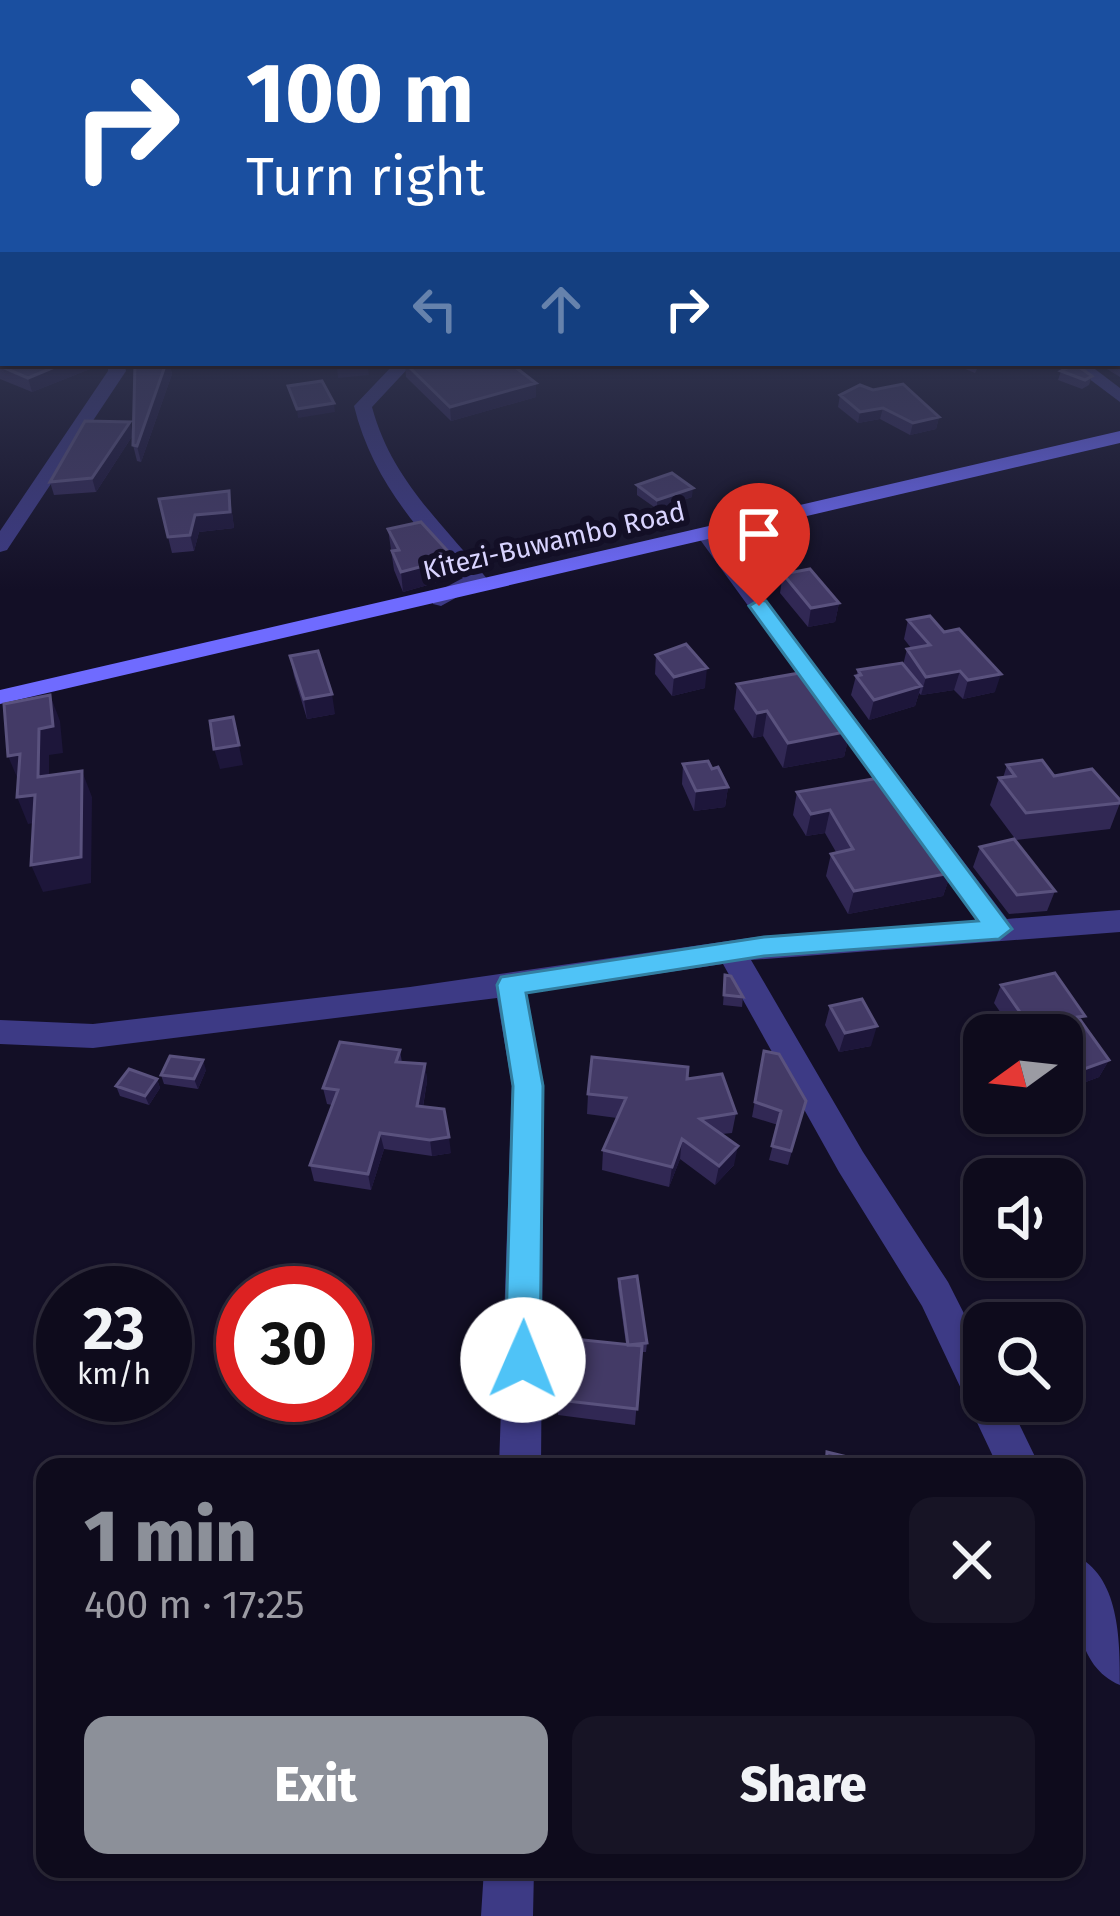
<!DOCTYPE html>
<meta charset="utf-8">
<style>
:root{--surface:#0e0b1c;--page:#171425;--text:#f1f3f6;--muted:#9b9ba3;--line:#2e2b3b;--accent:#8c9099}
body{margin:0;font-family:"Fira Sans",sans-serif;background:var(--page);color:var(--text);height:100vh;display:flex;flex-direction:column;font-size:45px;white-space:nowrap}
*{box-sizing:border-box;margin:0}
p{font-size:39px;color:var(--muted)}
.icon{flex:none;width:66px;height:66px;fill:none;stroke:currentColor;stroke-width:2;stroke-linecap:round;stroke-linejoin:round}
.map{position:relative;flex:1;overflow:hidden}
.side{position:absolute;left:36px;top:1458px;width:1047px;height:420px;display:flex;flex-direction:column;background:var(--surface);border-radius:24px;box-shadow:0 3px 9px #0004,0 0 0 3px var(--line)}
.side>*{flex:none}
.banner{position:absolute;left:0px;top:0px;width:1122px;height:366px;box-shadow:0 3px 9px #0004,0 0 0 3px var(--line);background:#1a4fa0;color:#fff;overflow:hidden}
.needle{width:78px;rotate:255deg}
.fabs{position:absolute;left:963px;top:1014px;display:grid;gap:24px}
.fabs a{display:grid;place-items:center;width:120px;height:120px;border-radius:24px;background:var(--surface);box-shadow:0 3px 9px #0004,0 0 0 3px var(--line);font-size:60px}
.speed{position:absolute;left:36px;top:1266px;display:flex;gap:24px;font-size:60px;font-weight:700;text-align:center}
.speed>*{display:grid;place-content:center;width:156px;height:156px;border-radius:50%;background:var(--surface);box-shadow:0 3px 9px #0004,0 0 0 3px var(--line);line-height:1}
.speed small{font-size:30px;font-weight:400}
.speed .limit{border:18px solid #d22;background:#fff;color:#111}
.pin{position:absolute;display:grid;place-items:center;width:102px;height:102px;color:#fff;margin:-123px -51px;border-radius:50% 50% 50% 0;rotate:-45deg;box-shadow:0 0 12px #0007}
.pin .icon{rotate:45deg}
.me{position:absolute;width:132px;margin:-66px;rotate:1deg;stroke-linejoin:round;filter:drop-shadow(0 0 9px #0008)}
.turn{display:flex;align-items:center;gap:42px;height:252px;padding:0 48px;font-size:54px}
.turn .icon{width:156px;height:156px;stroke-width:2.5}
.turn b{display:block;font-size:84px;line-height:102px}
.lanes{display:flex;align-items:center;height:114px;padding:0 48px;background:#0003;justify-content:center;gap:60px;direction:ltr}
.lanes .off{opacity:.35}
.round{display:grid;place-items:center;flex:none;width:126px;height:126px;border-radius:24px;background:var(--page)}
.headline{display:flex;align-items:center;justify-content:space-between;height:204px;padding:0 48px}
h1{font-size:72px;font-weight:800;line-height:90px;color:var(--accent)}
.primary-button{display:flex;gap:24px;margin-top:auto;padding:24px 48px}
.primary-button a{flex:1;height:138px;border-radius:24px;background:var(--accent);color:#fff;font-size:48px;font-weight:800;line-height:138px;text-align:center}
.primary-button a+a{background:var(--page);color:var(--text)}
.map>svg:first-child{display:block}
.lines{fill:none;stroke-linecap:round;stroke-linejoin:round}
.street{fill:#3d3a85;fill-rule:evenodd}
.secondary{fill:#6f6bff;fill-rule:evenodd}
.wall{fill:#312854}
.shaded-wall{fill:#1d163a}
.building{fill:#433a66;stroke:#5a527e;stroke-width:3}
.route{fill:#4fc3f7;stroke:#337fa1;stroke-width:3}
.labels{text-anchor:middle;dominant-baseline:central;stroke-width:12;stroke-linejoin:round;paint-order:stroke}
.far-street-label{font-size:27px;fill:#d9d4ff;stroke:#130f26}
</style>
<div class="map">
<svg width="1120" height="1916" viewBox="0 0 1120 1916">
<rect width="100%" height="100%" fill="#130f26"/>
<g class="lines">
<!-- street -->
<path class="street" d="M108,363H124L126,371L7,550L0,552V531L108,371Z
M395,363H413L372,407C392,481 442,522 488,580L441,606L433,604V594L463,578C415,528 371,476 354,406Z
M1068,363H1087L1120,388V402Z
M706,528L713,530L1007,919L1120,910V932L751,960L863,1152L948,1282L984,1353V1401H1008L1040,1467H998L922,1306L839,1172L723,964L527,993L544,1086L541,1467H499L512,1086L497,998L93,1048L0,1044V1020L93,1024L410,987L763,936L977,921L696,534Z
M1074,1555C1120,1575 1120,1641 1120,1685C1072,1665 1074,1599 1074,1555Z
M484,1869H534L533,1916H481Z"/>
<!-- secondary -->
<path class="secondary" d="M1120,431V443L0,704V690Z"/>
</g>
<!-- wall -->
<path class="wall" d="M1119,322H1120V377L1097,363H1119Z
M0,340L3,363H99L100,365L32,392L0,379Z
M135,363H169L172,374L141,462L137,461L133,445V435L96,492L54,495L50,482L133,435Z
M405,363L536,397L451,421L406,377Z
M951,363H980L975,373Z
M1061,371L1092,376L1089,385L1082,389L1058,380Z
M840,395L939,417L936,429L910,435L880,419L858,423L838,407Z
M637,485L692,497L657,509L637,495Z
M229,491L234,528L199,532L194,551L172,553L168,537Z
M388,529L454,558L456,577L403,592L394,570Z
M783,574L839,603L835,622L808,627L780,593Z
M908,620L995,692L963,699L954,690L921,695L919,693L915,706L869,720L851,695L856,676L858,670L903,665L907,649L911,648L904,639Z
M656,655L705,688L672,696L655,674Z
M290,656L335,714L307,719L294,676Z
M737,684L850,731L844,757L783,768L763,736L753,738L734,709Z
M683,764L712,769L728,787L725,807L694,811L682,784Z
M1007,765L1120,803L1110,829L1016,840L990,805L999,778H1003Z
M797,792L919,830L947,855L945,864L951,873L943,896L848,914L826,876L831,854L836,852L825,833L806,836L793,815Z
M980,847L1055,891L1047,911L1009,914L973,867Z
M725,975L743,997L742,1007L723,1005Z
M1001,985L1082,1022L1109,1060L1099,1077L1062,1091V1035H1016L994,1003Z
M830,1006L871,1046L839,1052L825,1025Z
M400,1050L402,1063L425,1064L427,1081L423,1107L451,1153L432,1156L384,1149L371,1190L314,1181L310,1165L332,1105L327,1104L323,1088Z
M764,1051L806,1101L788,1165L769,1160L778,1125L752,1117Z
M206,1070L198,1089L164,1084L161,1075Z
M157,1079L160,1088L149,1105L120,1096L116,1086Z
M687,1079L736,1113L732,1133L722,1134L734,1165L715,1185L680,1159L669,1187L602,1170L603,1150L617,1118L587,1114L588,1094Z
M619,1279L647,1343L646,1352H641L635,1425L558,1415V1400L626,1344L618,1287Z"/>
<!-- shaded-wall -->
<path class="shaded-wall" d="M64,363H99L100,365L32,392L28,378Z
M166,363H169L172,374L141,462L137,446Z
M367,363L369,375L338,378L337,366Z
M536,383V397L451,421L450,407Z
M334,403L335,412L298,418L297,409Z
M883,408L880,419L858,423L860,412Z
M939,417L936,429L910,435L913,423Z
M130,422L133,435L96,492L92,478Z
M693,488L692,497L657,509V500Z
M229,491L234,528L199,532L194,551L190,535L195,515Z
M454,558L456,577L403,592L401,572Z
M839,603L835,622L808,627L811,608Z
M707,668L705,688L672,696L674,677Z
M960,671L954,690L921,695L926,677Z
M1001,674L995,692L963,699L968,680Z
M921,686L915,706L869,720L874,700Z
M332,694L335,714L307,719L304,699Z
M50,695L60,721L63,753L49,755V804L38,777L39,729Z
M767,711L763,736L753,738L757,713Z
M233,717L243,765L220,769L214,749Z
M850,731L844,757L783,768L788,743Z
M20,754L19,782L8,756Z
M82,771L92,797L91,883L43,892L31,865Z
M728,787L725,807L694,811L696,791Z
M35,795L46,821L28,824L17,797Z
M830,810L825,833L806,836L811,814Z
M947,855L941,875L951,873L943,896L848,914L854,891L939,856Z
M877,1026L871,1046L839,1052L845,1033Z
M203,1060L206,1070L198,1089L194,1079Z
M1109,1060L1099,1077L1062,1091V1083L1065,1076Z
M425,1064L427,1081L420,1123L417,1106Z
M157,1079L160,1088L149,1105L145,1096Z
M380,1133L384,1149L371,1190L368,1174Z
M449,1137L451,1153L432,1156L430,1140Z
M682,1139L680,1159L669,1187L672,1167Z
M738,1146L734,1165L715,1185L719,1166Z"/>
<!-- building -->
<path class="building" d="M0,340L3,341V363H64L28,378L0,366Z
M135,363H166L137,446L133,445Z
M336,363H367L337,366Z
M405,363H510L536,383L450,407Z
M1075,364L1092,376L1085,380L1061,371Z
M322,381L334,403L297,409L288,386Z
M903,384L939,417L913,423L883,408L860,412L840,395L860,385L873,390Z
M85,421L130,422L92,478L50,482Z
M672,473L693,488L657,500L637,485Z
M229,491L230,512L195,515L190,535L168,537L159,499Z
M421,522L454,558L401,572L392,551L399,550L388,529Z
M810,569L839,603L811,608L783,574Z
M930,616L944,632L959,629L1001,674L968,680L960,671L926,677L907,649L930,645L908,620Z
M686,644L707,668L674,677L656,655Z
M318,651L332,694L304,699L290,656Z
M902,663L921,686L874,700L856,676L861,675L858,670Z
M811,671L850,731L788,743L767,711L757,713L737,684Z
M50,695L53,726L39,729L38,777L82,771L81,857L31,865L35,795L17,797L20,754L8,756L4,704Z
M233,717L239,745L214,749L210,721Z
M1042,760L1054,776L1092,769L1120,800V803L1026,813L999,778L1015,776L1007,765Z
M708,761L712,769L718,767L728,787L696,791L683,764Z
M885,777L919,830L935,838L947,855L939,856L951,873L854,891L831,854L853,849L830,810L811,814L797,792Z
M1014,839L1055,891L1017,895L980,847Z
M1055,973L1085,1016L1078,1017L1109,1060L1065,1076L1062,1071V1035H1036L1001,985Z
M725,975L731,976L743,997L724,995Z
M862,999L877,1026L845,1033L830,1006Z
M340,1042L400,1050L396,1062L425,1064L417,1106L444,1109L449,1137L430,1140L380,1133L368,1174L310,1165L338,1090L323,1088Z
M764,1051L779,1054L806,1101L791,1151L772,1146L781,1111L755,1102Z
M170,1056L203,1060L194,1079L161,1075Z
M592,1057L688,1067L687,1079L722,1074L736,1113L700,1119L738,1146L719,1166L682,1139L672,1167L603,1150L626,1098L588,1094Z
M129,1069L157,1079L145,1096L116,1086Z
M637,1276L647,1343L628,1345L619,1279Z
M564,1338L642,1346L637,1409L558,1400Z
M827,1452L888,1467H826Z"/>
<!-- sky -->
<linearGradient id="sky" x2="0" y2="1"><stop stop-color="#0a0815"/><stop offset="0.55" stop-color="#333752"/><stop offset="1" stop-color="#333752" stop-opacity="0"/></linearGradient>
<rect width="1120" height="590" fill="url(#sky)"/>
<!-- route -->
<path class="route" d="M759,600L766,601L1012,929L999,939L764,956L526,993L543,1086L540,1360L535,1372L523,1377L510,1372L505,1360L513,1086L497,985L501,977L764,937L978,921L749,606Z"/>
<g class="labels">
<!-- far-street labels -->
<g class="far-street-label">
<text transform="translate(554 541) rotate(-13)">Kitezi-Buwambo Road</text>
</g>
</g>
</svg>
<div class="fabs">
<a><svg class="needle" viewBox="-14 -14 28 28"><path d="M0-13l5 13h-10z" fill="#e53935"/><path d="M0 13l5-13h-10z" fill="#9b9ba3"/></svg></a>
<a><svg class="icon" aria-label="sound" viewBox="0 0 24 24"><path d="M4 9h4l5-4v14l-5-4H4zM17 9q2 3 0 6"/></svg></a>
<a><svg class="icon" aria-label="search" viewBox="0 0 24 24"><circle cx="10" cy="10" r="6"/><path d="M15 15l6 6"/></svg></a>
</div>
<div class="speed"><div>23<small>km/h</small></div><div class="limit">30</div></div>
<div class="pin" style="left:759px;top:606px;background:#d93025"><svg class="icon" aria-label="arrive" viewBox="0 0 24 24"><path d="M6 21V4h12l-3 4 3 4H6"/></svg></div>
<svg class="me" style="left:523px;top:1360px" viewBox="-20 -20 40 40"><circle r="19" fill="#fff"/><path d="M0-13L10 11 0 6-10 11z" fill="#4fc3f7"/></svg>
<div class="banner">
<div class="turn"><svg class="icon" aria-label="right" viewBox="0 0 24 24"><path d="M7 20v-9h11M14 6l5 5-5 5"/></svg><div><b>100 m</b>Turn right</div></div>
<div class="lanes"><svg class="icon off" aria-label="left" viewBox="0 0 24 24"><path d="M17 20v-9H6M10 6l-5 5 5 5"/></svg><svg class="icon off" aria-label="ahead" viewBox="0 0 24 24"><path d="M12 20V5M6 11l6-6 6 6"/></svg><svg class="icon" aria-label="right" viewBox="0 0 24 24"><path d="M7 20v-9h11M14 6l5 5-5 5"/></svg></div>
</div>
<section class="side">
<div class="headline"><div><h1>1 min</h1><p>400 m · 17:25</p></div><a class="round"><svg class="icon" aria-label="close" viewBox="0 0 24 24"><path d="M6 6l12 12M18 6L6 18"/></svg></a></div>
<div class="primary-button"><a>Exit</a><a>Share</a></div>
</section>
</div>
